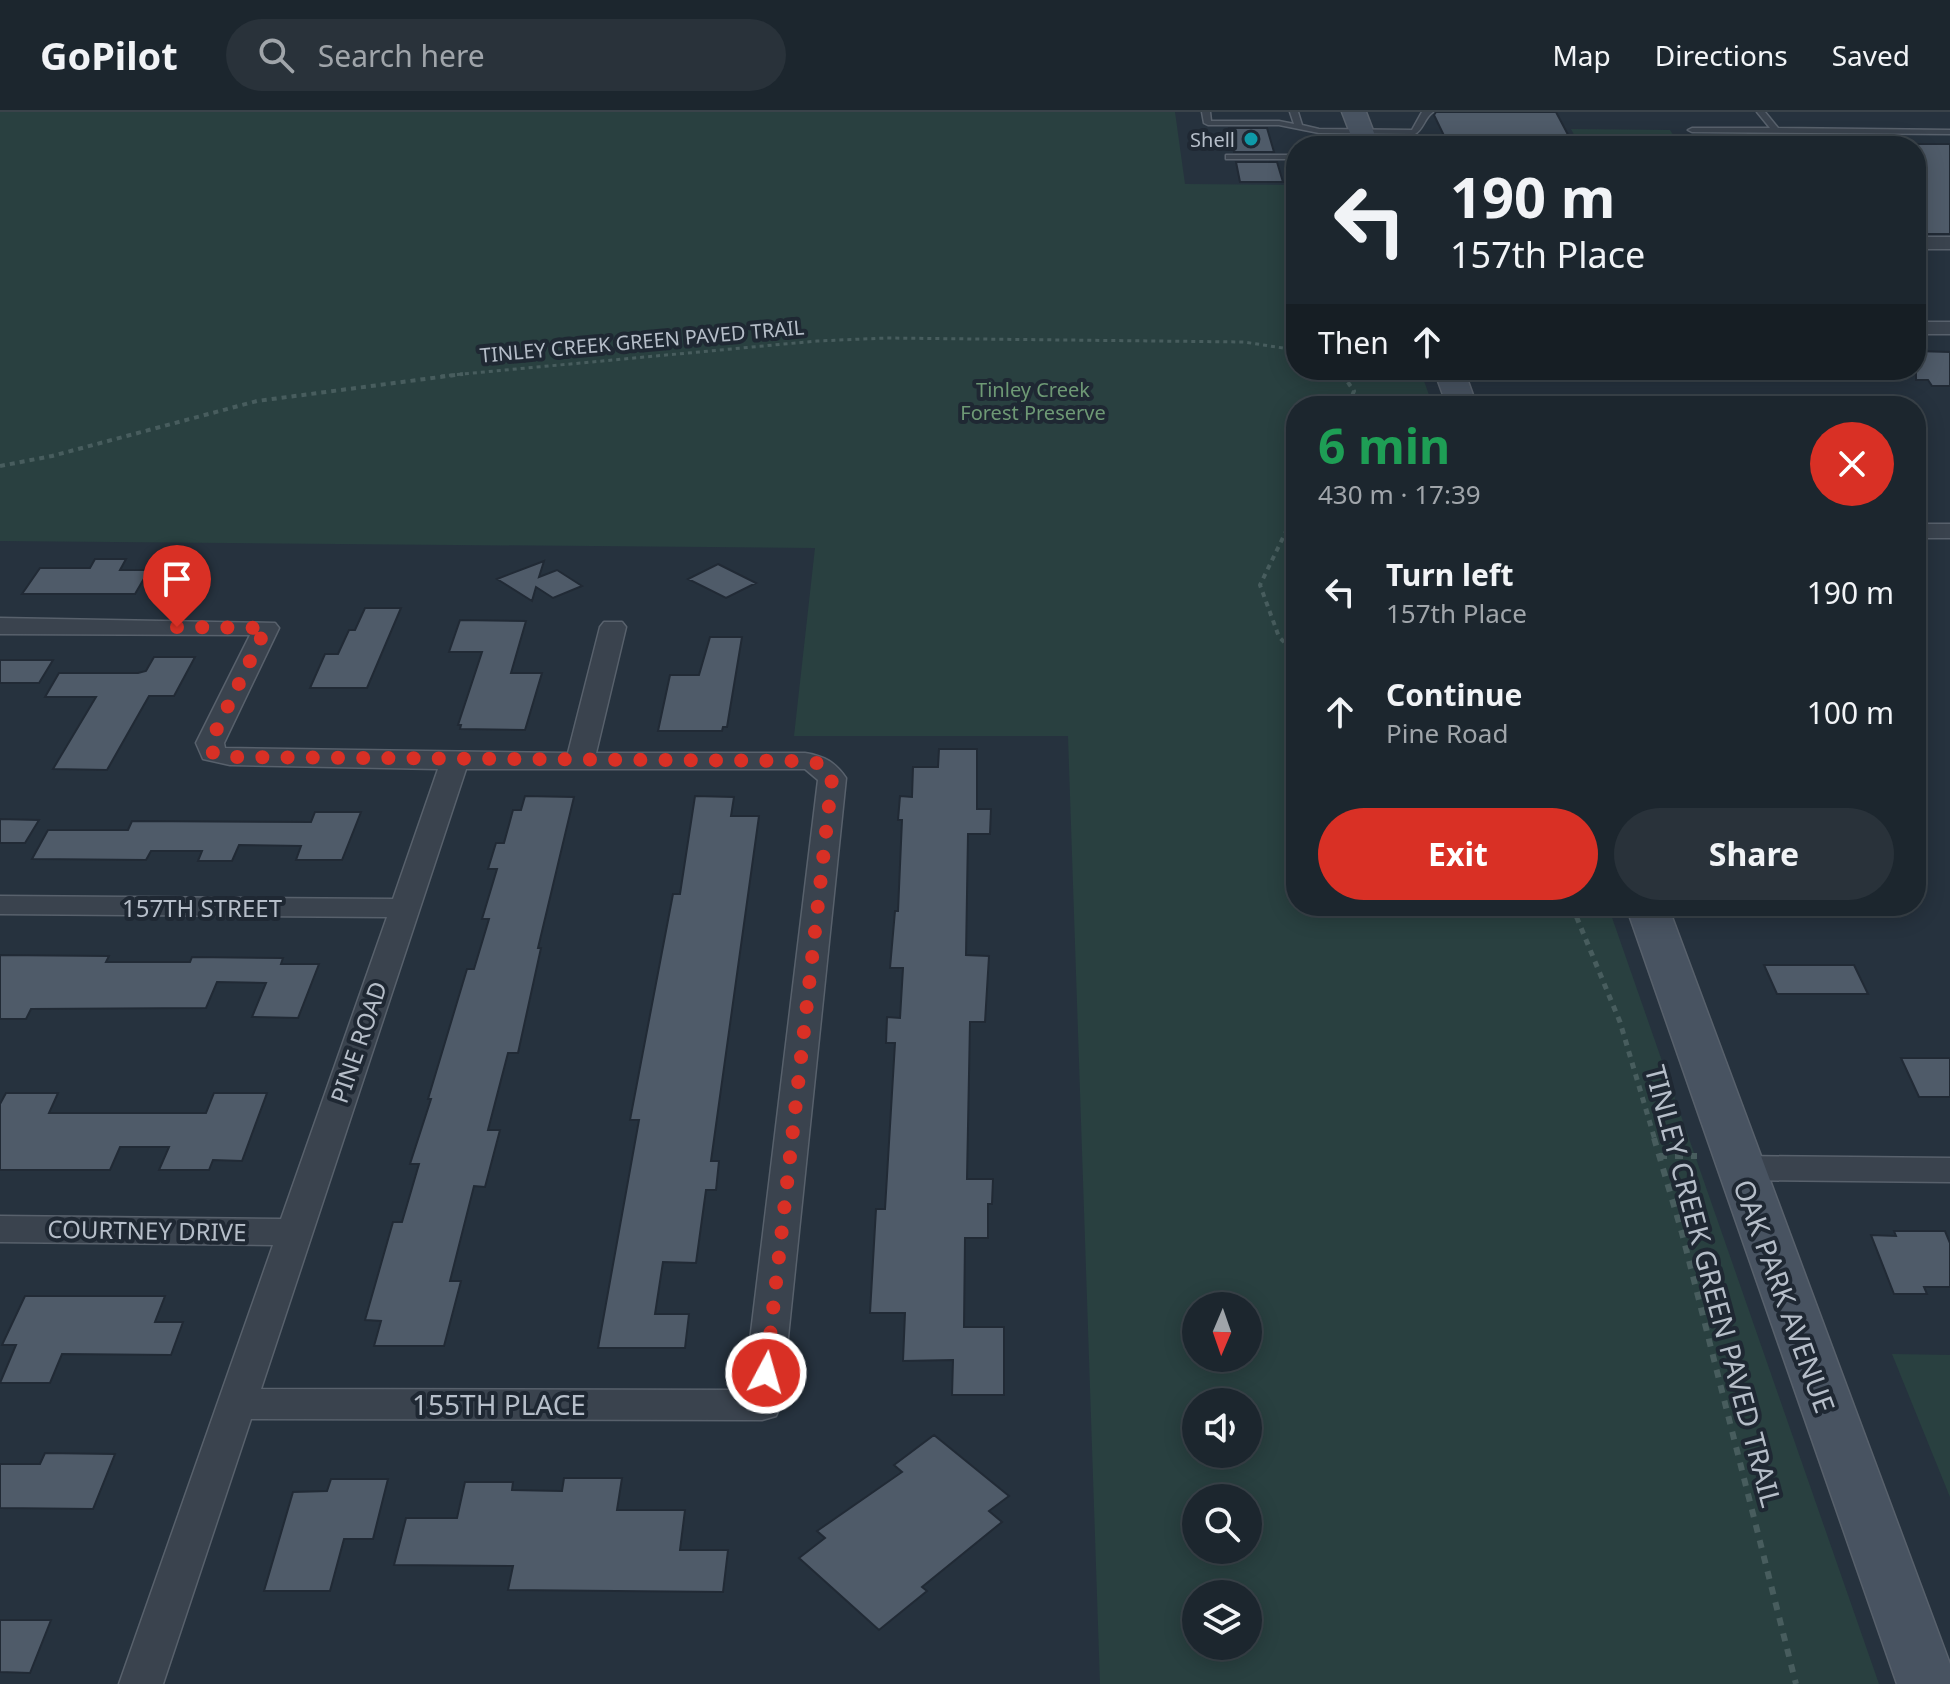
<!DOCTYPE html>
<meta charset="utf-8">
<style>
:root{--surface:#1c262e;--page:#29323a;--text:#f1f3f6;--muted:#a0a5aa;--line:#3a434a;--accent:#d93025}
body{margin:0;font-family:"Noto Sans",sans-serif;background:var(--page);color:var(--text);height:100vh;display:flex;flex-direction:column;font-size:30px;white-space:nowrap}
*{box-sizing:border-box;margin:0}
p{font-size:26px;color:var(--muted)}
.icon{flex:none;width:44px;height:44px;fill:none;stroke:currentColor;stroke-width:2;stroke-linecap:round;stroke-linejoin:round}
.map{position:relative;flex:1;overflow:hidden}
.side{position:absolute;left:1286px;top:284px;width:640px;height:520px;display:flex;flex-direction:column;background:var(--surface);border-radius:32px;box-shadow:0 4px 20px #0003,0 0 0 2px var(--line)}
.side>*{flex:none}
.banner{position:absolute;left:1286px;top:24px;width:640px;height:244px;border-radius:32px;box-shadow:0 4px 20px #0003,0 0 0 2px var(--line);background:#1c262e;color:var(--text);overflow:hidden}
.needle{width:52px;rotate:182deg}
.fabs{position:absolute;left:1182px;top:1180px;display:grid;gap:16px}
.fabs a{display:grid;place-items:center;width:80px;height:80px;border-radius:50%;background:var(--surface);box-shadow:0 4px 20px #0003,0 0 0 2px var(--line);font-size:40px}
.pin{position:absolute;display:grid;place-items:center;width:68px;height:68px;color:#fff;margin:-82px -34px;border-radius:50% 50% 50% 0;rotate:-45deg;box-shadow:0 0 8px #0007}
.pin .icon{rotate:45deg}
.me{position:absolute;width:88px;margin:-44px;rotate:6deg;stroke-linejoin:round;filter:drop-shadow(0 0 6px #0008)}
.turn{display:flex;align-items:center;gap:28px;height:168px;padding:0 32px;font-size:36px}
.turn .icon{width:104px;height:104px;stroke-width:2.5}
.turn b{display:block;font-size:56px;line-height:68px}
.then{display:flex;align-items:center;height:76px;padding:0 32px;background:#0003;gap:16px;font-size:30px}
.round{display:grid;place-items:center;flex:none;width:84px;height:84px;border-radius:42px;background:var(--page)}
.overview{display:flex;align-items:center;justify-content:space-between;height:136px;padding:0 32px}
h1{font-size:48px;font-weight:700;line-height:60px;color:#1e9e55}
.primary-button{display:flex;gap:16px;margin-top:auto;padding:16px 32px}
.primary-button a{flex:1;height:92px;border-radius:48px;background:var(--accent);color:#fff;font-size:32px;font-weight:700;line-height:92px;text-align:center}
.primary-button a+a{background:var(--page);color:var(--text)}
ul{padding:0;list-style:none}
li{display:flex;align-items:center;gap:24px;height:120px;padding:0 32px}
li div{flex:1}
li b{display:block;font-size:30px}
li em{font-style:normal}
header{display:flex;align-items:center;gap:48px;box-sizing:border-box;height:112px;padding:0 40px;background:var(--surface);border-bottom:2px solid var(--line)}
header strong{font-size:38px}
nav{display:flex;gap:44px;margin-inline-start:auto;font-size:28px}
.search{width:560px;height:72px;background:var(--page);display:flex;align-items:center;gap:20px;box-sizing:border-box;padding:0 28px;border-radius:44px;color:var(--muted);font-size:30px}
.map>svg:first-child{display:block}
.green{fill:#294040;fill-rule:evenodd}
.building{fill:#4f5b69;stroke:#212a35;stroke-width:2}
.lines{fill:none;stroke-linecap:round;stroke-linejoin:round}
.lane-casing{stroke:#58616c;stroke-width:3}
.street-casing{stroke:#58616c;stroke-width:3}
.secondary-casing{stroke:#58616c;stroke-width:3}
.path-far3{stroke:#485d5e;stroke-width:3;stroke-dasharray:4 4;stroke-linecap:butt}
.path-far2{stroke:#485d5e;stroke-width:4;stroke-dasharray:5 5;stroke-linecap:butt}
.path-far1{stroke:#485d5e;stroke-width:5;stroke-dasharray:6 6;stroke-linecap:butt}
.path{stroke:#485d5e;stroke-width:6;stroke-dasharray:8 8;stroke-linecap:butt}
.lane{fill:#3a434e;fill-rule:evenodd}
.street{fill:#3a434e;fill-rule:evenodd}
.secondary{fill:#485361;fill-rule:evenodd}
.route{stroke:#d93025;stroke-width:14;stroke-dasharray:0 25.2}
.culture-dot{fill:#0f9aa8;stroke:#1f2833;stroke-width:3}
.labels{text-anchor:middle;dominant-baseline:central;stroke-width:8;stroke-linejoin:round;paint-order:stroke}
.far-poi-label{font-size:20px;fill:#b6bec9;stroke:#1f2833;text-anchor:end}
.far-street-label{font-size:20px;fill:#b6bec9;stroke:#1f2833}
.far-park-label{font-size:20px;fill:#6e9975;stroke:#1f2833}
.street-label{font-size:24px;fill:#b6bec9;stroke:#1f2833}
.near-street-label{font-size:28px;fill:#b6bec9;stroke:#1f2833}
</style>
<header>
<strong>GoPilot</strong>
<div class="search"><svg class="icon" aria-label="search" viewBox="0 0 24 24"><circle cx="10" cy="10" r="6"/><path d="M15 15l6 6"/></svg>Search here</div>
<nav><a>Map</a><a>Directions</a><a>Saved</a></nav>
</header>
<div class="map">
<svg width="1950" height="1572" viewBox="0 0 1950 1572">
<rect width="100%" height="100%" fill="#26323e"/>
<!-- green -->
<path class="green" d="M0,0H1175L1185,72L1296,73V258H1420L1433,294H1296V794H1608L1879,1572H1100L1068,624H794L815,436L0,429ZM1196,1194H1248V1246H1196ZM1196,1290H1248V1342H1196ZM1196,1386H1248V1438H1196ZM1196,1482H1248V1534H1196Z
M1571,17L1670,18L1680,34H1580Z
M1892,1242L1950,1243V1385Z"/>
<!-- building -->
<path class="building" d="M1436,0H1556L1574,34H1449L1434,3Z
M1229,16H1267L1274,40H1234Z
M1916,32H1950V122H1916Z
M1236,50H1277L1283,70H1240Z
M1916,239L1950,240V274H1932L1928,268H1916Z
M95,447H126L120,458H149L135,482H22L40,456H90Z
M544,449L539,465L557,458L582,474L553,486L536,475L532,489L497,467Z
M718,452L756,471L726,486L688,467Z
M365,496H401L367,576H310L325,542H338L349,518H355Z
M460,508L526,509L511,561H542L525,618L460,617L461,613H458L482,540H449Z
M710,525H742L727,615H723L722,619H658L670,563H699Z
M154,545H195L174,584H149L107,658L53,657L96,585H45L59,561H138L146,559Z
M0,548H53L39,571H0Z
M939,637H977V697H991L990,722H968L966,843L989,844L985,910H970L967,1067H993L992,1092H988V1126H965L964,1215H1004V1283H952L953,1248L903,1249L905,1201H870L876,1097H885L895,931H886L887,905L900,906L903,856H890L895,799H898L902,708H898L900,684L912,685L913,655H938Z
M525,684L574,685L538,836H541L518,941H508L488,1018H500L485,1075L474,1074L450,1169H461L444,1234H374L381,1209L365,1208L393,1110H402L419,1052H410L431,987H428L467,857H474L489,807H482L497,757H488L496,731H504L513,698H521Z
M695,684L734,685L731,704H759L711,1049H719L716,1078H706L696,1151L663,1150L655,1202H689L685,1236H598L639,1008H630L673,782H680Z
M315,700H361L342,748H296L301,734L239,733L232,749H198L202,739H151L146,748L32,747L48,718H128L132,709L311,710Z
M0,707L39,708L25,731H0Z
M0,843L109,844L106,850H190L192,845L283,846L281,852H319L298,906L252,905L266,871L217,870L206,896L31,897L26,907H0Z
M1764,853H1854L1868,882H1777Z
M1901,946H1950V985H1919Z
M6,981H58L49,1001H206L214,981H267L242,1049L213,1048L209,1058H159L169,1035H120L110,1058H0V992Z
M1894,1119H1945L1950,1131V1175H1924L1927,1182H1894L1871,1123L1896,1124Z
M25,1184H165L155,1210H183L171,1243L62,1242L50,1271H0L16,1233H2Z
M934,1323L1009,1384L989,1399L1002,1410L922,1475L927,1479L879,1518L799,1446L825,1426L817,1419L902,1360L894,1353Z
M45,1341L115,1342L93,1397L0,1396V1352H40Z
M564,1366H622L617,1398H685L680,1438H728L723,1480L508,1478L513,1454L394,1453L406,1406H457L465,1370H513L512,1378L562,1379Z
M331,1367H388L373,1427H344L330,1479H264L293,1380L327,1379Z
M0,1508H51L30,1561L0,1560Z"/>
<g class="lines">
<defs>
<path id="lane" d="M1202,0H1210L1211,9H1279L1294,12L1290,0H1298L1302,13L1319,17L1412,18L1422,0H1433C1425,5 1423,18 1415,22L1319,21L1279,13H1208L1204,11Z
M1757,0H1765L1778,16L1950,18V22L1692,20L1688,18L1692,16H1770Z
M1226,43H1296V47H1226Z"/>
<path id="street" d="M1916,125H1950V137H1916Z
M1916,210H1950V222H1916Z
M1916,412H1950V426H1916Z
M0,506L275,511L279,516L224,631L225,636L568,641L600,515L604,510H622L626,515L596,641H805C824,644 835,650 846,666L781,1293L776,1304L762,1308L251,1307L163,1572H119L273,1133L0,1130V1104L281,1107L387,805L0,802V784L393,787L438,657L230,653L203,647L196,631L250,523L0,522ZM466,657H805L818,668L744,1278L261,1277Z
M1739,1044L1950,1046V1070L1739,1068L1727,1065L1722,1056L1727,1047Z"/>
<path id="secondary" d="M1342,0H1366L1379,34H1355Z
M1434,258H1464L1477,294H1447Z
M1626,794H1668L1950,1552V1572H1897Z"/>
</defs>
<!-- lane casing -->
<use href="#lane" class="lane-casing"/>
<!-- street casing -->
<use href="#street" class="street-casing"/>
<!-- secondary casing -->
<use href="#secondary" class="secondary-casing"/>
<!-- path-far3 -->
<path class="path-far3" d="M1339,258L1344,264
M441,264L817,229L887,226L1244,230L1296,238"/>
<!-- path-far2 -->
<path class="path-far2" d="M1342,262L1354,279L1348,294
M0,354L52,344L257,289L463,262
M1296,399L1260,473L1279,525L1296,542"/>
<!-- path-far1 -->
<path class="path-far1" d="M1572,794L1620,910L1655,1028"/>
<!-- path -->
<path class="path" d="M1654,1026L1682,1121L1796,1572
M1659,1044H1697"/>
<!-- lane -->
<use href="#lane" class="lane"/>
<!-- street -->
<use href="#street" class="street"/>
<!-- secondary -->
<use href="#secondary" class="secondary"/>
</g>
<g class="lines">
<!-- route -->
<path class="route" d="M177,515L266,516L210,631L213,641L230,645L805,649L817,651L832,666L766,1261"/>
</g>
<!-- markers -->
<circle class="culture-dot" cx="1251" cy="27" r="8"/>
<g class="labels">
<!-- far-poi labels -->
<g class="far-poi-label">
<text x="1235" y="27">Shell</text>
</g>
<!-- far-street labels -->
<g class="far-street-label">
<text transform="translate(642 229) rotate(-5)">TINLEY CREEK GREEN PAVED TRAIL</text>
</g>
<!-- far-park labels -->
<g class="far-park-label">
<text x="1033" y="277">Tinley Creek<tspan x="1033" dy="23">Forest Preserve</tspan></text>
</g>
<!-- street labels -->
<g class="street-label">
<text x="202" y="795">157TH STREET</text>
<text transform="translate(358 930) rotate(-71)">PINE ROAD</text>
<text transform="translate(147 1118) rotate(1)">COURTNEY DRIVE</text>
</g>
<!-- near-street labels -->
<g class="near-street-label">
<text transform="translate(1714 1174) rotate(75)">TINLEY CREEK GREEN PAVED TRAIL</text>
<text transform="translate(1785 1184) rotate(70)">OAK PARK AVENUE</text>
<text x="499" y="1292">155TH PLACE</text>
</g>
</g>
</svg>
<div class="fabs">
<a><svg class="needle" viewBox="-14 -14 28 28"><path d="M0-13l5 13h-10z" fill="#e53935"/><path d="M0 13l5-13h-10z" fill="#a0a5aa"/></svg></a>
<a><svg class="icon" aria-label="sound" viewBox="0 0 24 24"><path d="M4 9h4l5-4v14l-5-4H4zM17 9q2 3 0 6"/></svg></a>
<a><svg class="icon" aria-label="search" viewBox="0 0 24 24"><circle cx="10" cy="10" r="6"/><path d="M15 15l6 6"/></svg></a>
<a><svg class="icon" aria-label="layers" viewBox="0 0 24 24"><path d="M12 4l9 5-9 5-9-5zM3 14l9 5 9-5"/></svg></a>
</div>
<div class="pin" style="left:177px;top:515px;background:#d93025"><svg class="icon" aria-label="arrive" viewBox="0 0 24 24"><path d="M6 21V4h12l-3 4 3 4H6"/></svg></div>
<svg class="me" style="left:766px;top:1261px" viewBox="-20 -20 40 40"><circle r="17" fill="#d93025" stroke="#fff" stroke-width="3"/><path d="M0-11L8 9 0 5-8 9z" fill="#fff"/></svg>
<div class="banner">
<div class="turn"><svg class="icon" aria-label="left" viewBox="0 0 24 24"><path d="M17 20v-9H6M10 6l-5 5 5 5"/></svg><div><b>190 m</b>157th Place</div></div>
<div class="then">Then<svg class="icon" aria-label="ahead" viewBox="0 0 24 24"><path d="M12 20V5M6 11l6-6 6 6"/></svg></div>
</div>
<section class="side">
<div class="overview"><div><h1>6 min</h1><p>430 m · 17:39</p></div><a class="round" style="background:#d93025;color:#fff"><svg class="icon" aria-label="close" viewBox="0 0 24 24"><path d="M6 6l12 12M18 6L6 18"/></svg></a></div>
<ul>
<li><svg class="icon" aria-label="left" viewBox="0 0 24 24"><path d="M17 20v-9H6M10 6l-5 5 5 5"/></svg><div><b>Turn left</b><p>157th Place</p></div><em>190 m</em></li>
<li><svg class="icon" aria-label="ahead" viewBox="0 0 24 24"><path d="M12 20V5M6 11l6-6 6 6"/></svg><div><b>Continue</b><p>Pine Road</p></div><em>100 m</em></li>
</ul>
<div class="primary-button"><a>Exit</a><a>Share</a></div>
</section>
</div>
